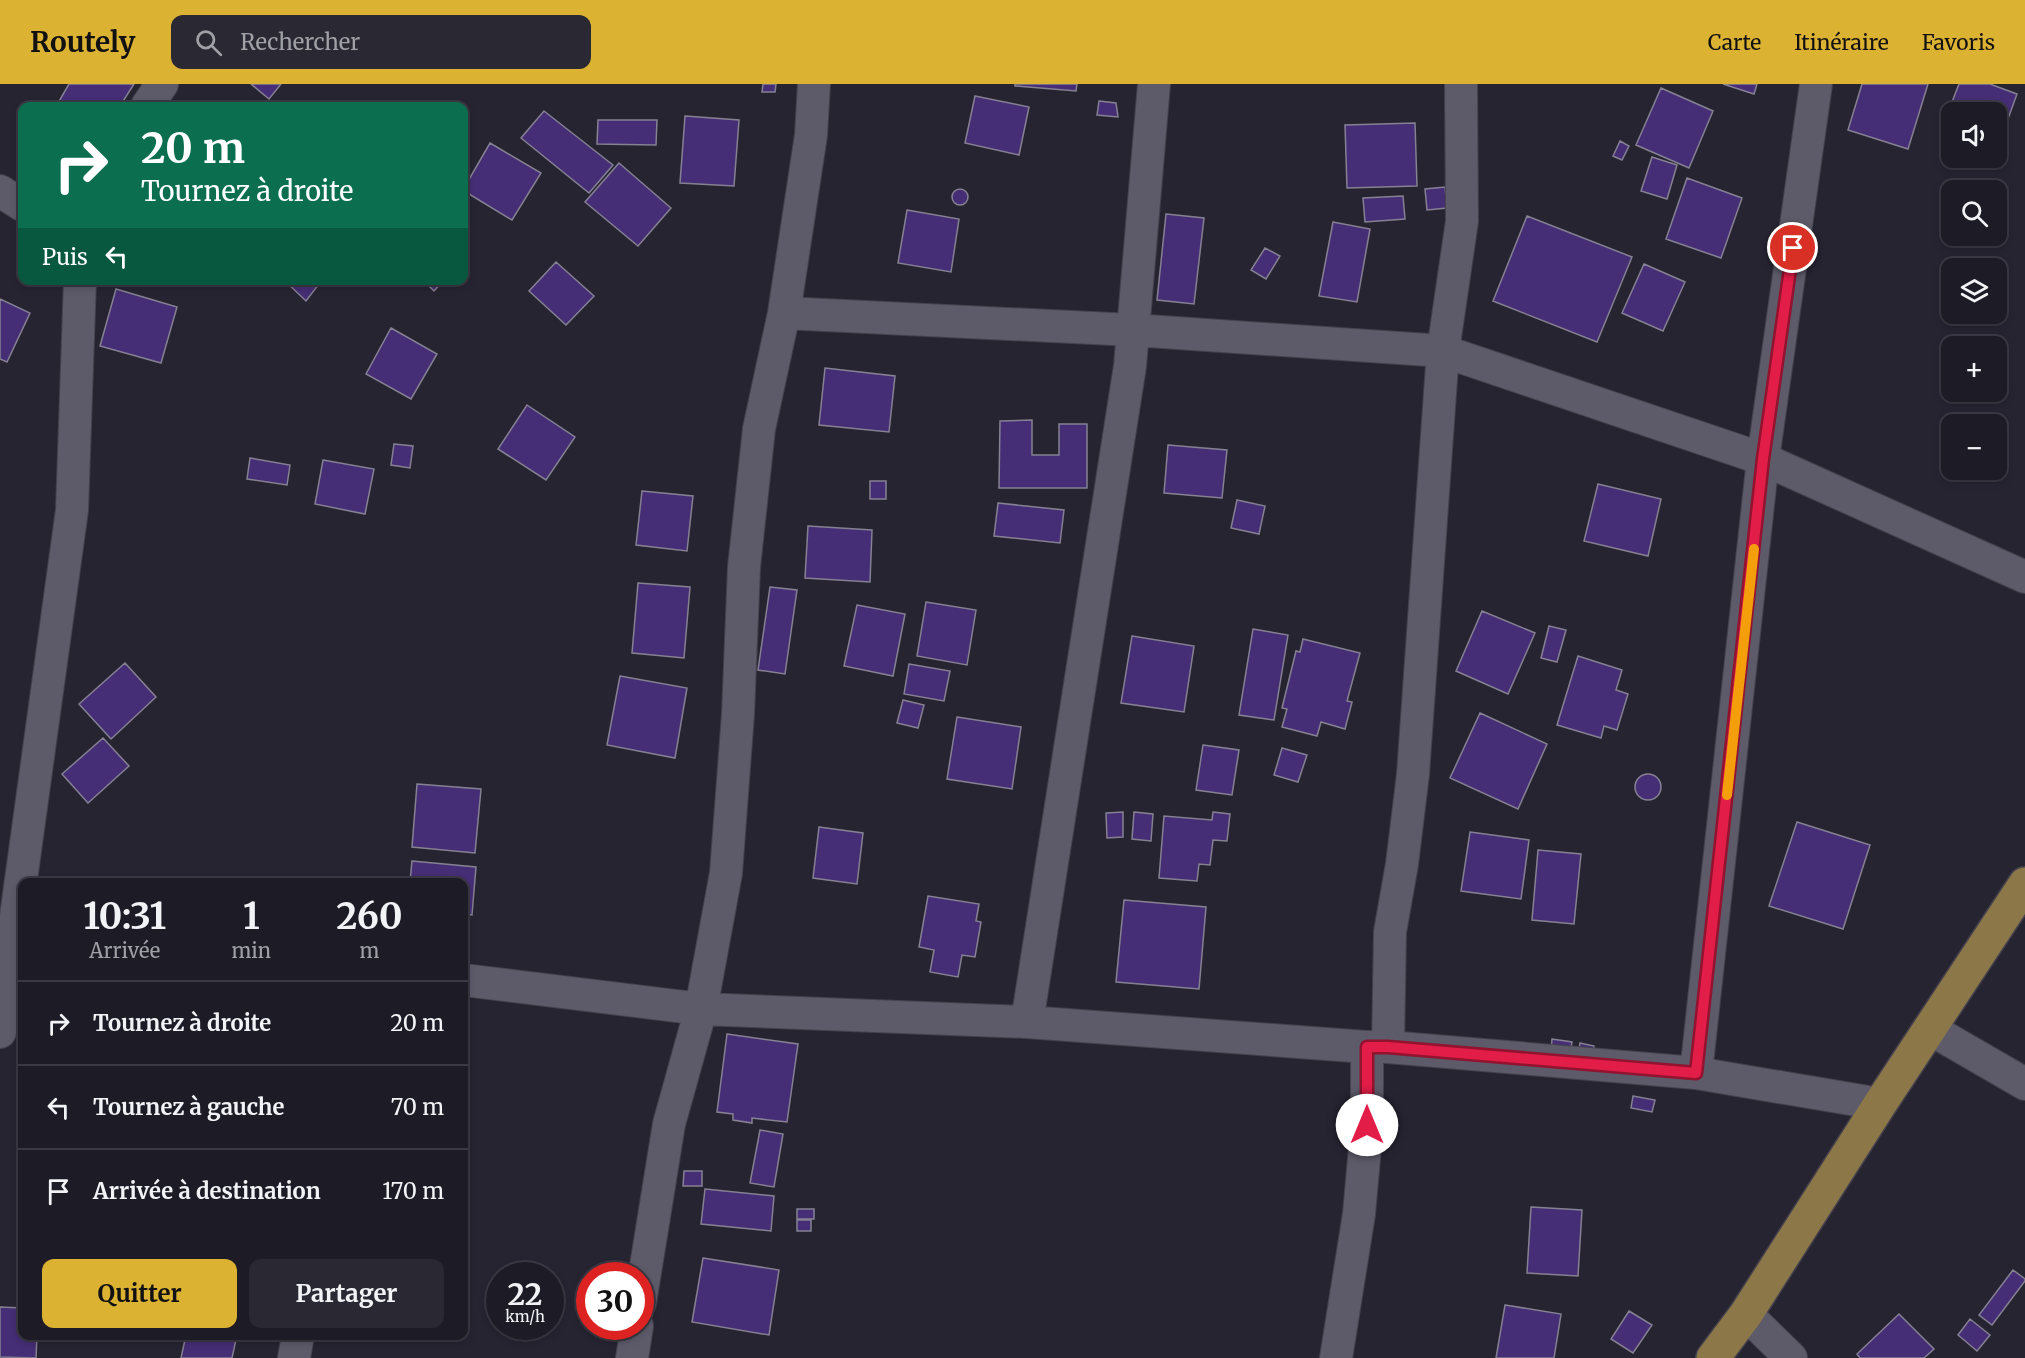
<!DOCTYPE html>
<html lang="fr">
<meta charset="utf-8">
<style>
:root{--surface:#1d1b26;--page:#2a2832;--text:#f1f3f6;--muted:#a0a1a7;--line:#3b3943;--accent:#dcb233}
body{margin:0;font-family:Merriweather,serif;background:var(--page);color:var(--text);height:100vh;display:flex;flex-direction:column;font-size:22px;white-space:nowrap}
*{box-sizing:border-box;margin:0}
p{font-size:20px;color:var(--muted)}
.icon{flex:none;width:33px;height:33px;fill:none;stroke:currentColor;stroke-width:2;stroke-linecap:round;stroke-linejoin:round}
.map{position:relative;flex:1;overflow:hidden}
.drawer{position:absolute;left:18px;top:794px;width:450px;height:462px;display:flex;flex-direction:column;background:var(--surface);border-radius:12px;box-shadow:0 3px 9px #0003,0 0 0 2px var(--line)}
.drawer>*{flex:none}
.banner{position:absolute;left:18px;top:18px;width:450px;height:183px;border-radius:12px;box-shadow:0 3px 9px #0003,0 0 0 2px var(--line);background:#0b6e4f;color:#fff;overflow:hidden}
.buttons{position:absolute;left:1941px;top:18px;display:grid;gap:12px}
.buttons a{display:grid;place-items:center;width:66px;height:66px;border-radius:12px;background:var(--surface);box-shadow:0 3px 9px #0003,0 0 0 2px var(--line);font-size:30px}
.speed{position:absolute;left:486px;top:1178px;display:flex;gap:12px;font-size:30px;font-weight:700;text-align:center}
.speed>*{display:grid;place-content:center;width:78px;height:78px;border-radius:50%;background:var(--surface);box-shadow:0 3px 9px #0003,0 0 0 2px var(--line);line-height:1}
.speed small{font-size:15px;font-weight:400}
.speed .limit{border:9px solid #d22;background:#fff;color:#111}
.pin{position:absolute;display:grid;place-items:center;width:51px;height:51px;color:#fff;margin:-26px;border:3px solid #fff;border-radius:50%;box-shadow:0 2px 6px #0007}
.me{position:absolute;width:66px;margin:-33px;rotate:0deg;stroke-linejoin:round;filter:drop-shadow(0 0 4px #0008)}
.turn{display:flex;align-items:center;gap:21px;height:126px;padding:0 24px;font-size:27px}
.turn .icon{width:78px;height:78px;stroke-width:2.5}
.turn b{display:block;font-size:42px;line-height:51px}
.then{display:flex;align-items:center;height:57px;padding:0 24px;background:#0003;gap:12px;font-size:22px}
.eta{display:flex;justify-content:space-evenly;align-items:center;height:102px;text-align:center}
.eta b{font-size:36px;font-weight:700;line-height:42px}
.action{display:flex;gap:12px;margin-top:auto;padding:12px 24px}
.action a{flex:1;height:69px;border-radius:12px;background:var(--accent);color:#111;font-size:24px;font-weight:700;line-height:69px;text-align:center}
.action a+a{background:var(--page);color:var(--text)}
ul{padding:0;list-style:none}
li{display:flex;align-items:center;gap:18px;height:84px;padding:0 24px;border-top:2px solid var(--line)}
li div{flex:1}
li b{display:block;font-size:22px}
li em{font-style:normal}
header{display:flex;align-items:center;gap:36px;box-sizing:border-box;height:84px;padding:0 30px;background:var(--accent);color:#111}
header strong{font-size:28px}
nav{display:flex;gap:33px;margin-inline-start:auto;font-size:21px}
.search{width:420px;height:54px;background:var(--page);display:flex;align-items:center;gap:15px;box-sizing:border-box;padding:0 21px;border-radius:12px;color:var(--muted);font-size:22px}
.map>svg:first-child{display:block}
.building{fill:#452e75;stroke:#858192;stroke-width:1.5}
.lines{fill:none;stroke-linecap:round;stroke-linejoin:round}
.street-casing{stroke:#44414c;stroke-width:34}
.primary-casing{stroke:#44414c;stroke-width:36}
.street{stroke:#5d5a6a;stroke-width:32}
.primary{stroke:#8b7748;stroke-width:33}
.route-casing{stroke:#92132f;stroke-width:15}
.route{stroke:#e11d48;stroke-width:10}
.slow{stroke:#f59e0b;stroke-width:10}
</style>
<header>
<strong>Routely</strong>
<div class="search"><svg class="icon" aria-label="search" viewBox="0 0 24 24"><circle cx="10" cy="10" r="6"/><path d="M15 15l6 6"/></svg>Rechercher</div>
<nav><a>Carte</a><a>Itinéraire</a><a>Favoris</a></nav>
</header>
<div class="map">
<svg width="2025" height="1274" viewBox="0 0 2025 1274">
<rect width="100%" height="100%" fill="#272432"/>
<!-- building -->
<path class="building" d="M69,0H134L120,22H63L58,19Z
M251,0H281L269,15Z
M763,0H776L775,8H762Z
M1015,0H1077L1076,7L1015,2Z
M1723,0H1757L1754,10Z
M1862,0H1928L1908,65L1848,46Z
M1959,0H1990L2017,10L2000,57L1996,55V28H1952V38L1945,36Z
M1661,4L1713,27L1689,84L1636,61Z
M975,12L1029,23L1019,71L965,59Z
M1099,17L1116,19L1118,33L1097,31Z
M544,27L613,81L589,109L521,54Z
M685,32L739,36L734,102L680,99Z
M598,36H657L656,61L597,60Z
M1415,39L1417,102L1347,104L1345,41Z
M1620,57L1629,62L1622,76L1613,72Z
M490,59L541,89L512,136L464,107V104Z
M1652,73L1677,81L1667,115L1641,107Z
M619,79L671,124L638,162L585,118Z
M1687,94L1742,114L1721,174L1666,155Z
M1445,103L1447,124L1427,126L1425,105Z
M952 113a8 8 0 1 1 16 0a8 8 0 1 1-16 0Z
M1403,112L1405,135L1365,138L1363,114Z
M907,126L959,135L951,188L898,179Z
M1166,130L1204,134L1194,220L1157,216Z
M1527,132L1632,173L1597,258L1493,217Z
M1333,138L1370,145L1357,218L1319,212Z
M1265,164L1280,172L1266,195L1251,186Z
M556,178L594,212L566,241L529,207Z
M1644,180L1685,198L1663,247L1622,229Z
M284,196H322L306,217Z
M423,196H444L434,207Z
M116,205L177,223L161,279L100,262Z
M0,215L30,229L7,278L0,275Z
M391,244L437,270L411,315L366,290Z
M825,284L895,292L889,348L819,341Z
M527,321L575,353L546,396L498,365Z
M1032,336V371H1059V340H1087V404H999L1000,337Z
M394,360L413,362L410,384L391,381Z
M1168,361L1227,366L1222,414L1164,409Z
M250,374L290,381L287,401L247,395Z
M323,376L374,385L365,430L315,420Z
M870,397H886V415H870Z
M1598,400L1661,415L1648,472L1584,457Z
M642,407L693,412L687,467L636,461Z
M1237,416L1265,422L1259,450L1231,444Z
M998,419L1064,426L1060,459L994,452Z
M808,442L872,446L870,498L805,494Z
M638,499L690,503L684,574L632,569Z
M770,503L797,506L785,590L758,586Z
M926,518L976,526L967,581L917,572Z
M857,521L905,530L893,592L844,582Z
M1482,527L1535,549L1508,610L1456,587Z
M1549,542L1566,546L1557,578L1541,574Z
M1253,545L1288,551L1274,636L1239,631Z
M1132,552L1194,562L1184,628L1121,619Z
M1303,555L1360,569L1347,617L1352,618L1345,645L1321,638L1317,652L1282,643L1287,625L1282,624L1296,567L1300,568Z
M1578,572L1622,586L1616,606L1628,610L1617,646L1604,642L1601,654L1557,641Z
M125,579L156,613L111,655L79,620Z
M909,580L950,587L944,617L904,610Z
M620,592L687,604L675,674L607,661Z
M903,616L924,621L918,644L897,639Z
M1480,629L1547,660L1518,725L1450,694Z
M957,633L1021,643L1012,705L947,695Z
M103,654L129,682L88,719L62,690Z
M1203,661L1239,666L1232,711L1196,706Z
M1282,664L1307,671L1298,698L1274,691Z
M1635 703a13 13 0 1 1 26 0a13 13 0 1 1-26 0Z
M417,700L481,705L475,769L412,763Z
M1123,728V753L1107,754L1106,729Z
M1134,728L1153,730L1151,757L1132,755Z
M1213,728L1230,730L1227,757L1213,756L1210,781L1199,780L1197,797L1159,794L1164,732L1212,736Z
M1797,738L1870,761L1843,845L1769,822Z
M819,743L863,749L857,800L813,794Z
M1470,748L1529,756L1521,815L1461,807Z
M1538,766L1581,770L1574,840L1532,836Z
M412,777L476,783L472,831L464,830V798H410Z
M928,812L979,820L976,837L981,838L975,873L962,871L958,893L930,888L934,866L919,863Z
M1124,816L1206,823L1199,905L1116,898Z
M727,950L798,960L787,1038L752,1034V1039L733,1036V1030L717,1028Z
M1552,955L1572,958L1570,970L1551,968Z
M1580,959L1594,962L1592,974L1578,971Z
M1633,1012L1655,1016L1652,1028L1631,1024Z
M760,1046L783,1050L774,1103L750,1099Z
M684,1087H702V1102H683Z
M705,1105L774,1112L771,1147L701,1140Z
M1531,1123L1582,1126L1578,1192L1527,1189Z
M797,1125H814V1135H797Z
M797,1136H811V1147H797Z
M703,1174L779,1186L769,1251L692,1238Z
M2013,1186L2025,1195V1197L1992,1241L1979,1231Z
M1505,1221L1561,1230L1554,1274H1496Z
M0,1223L22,1224V1251H37L36,1274L0,1273Z
M1629,1227L1652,1241L1633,1269L1611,1255Z
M1899,1230L1934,1265L1924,1274H1860L1857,1270Z
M1970,1235L1990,1251L1977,1267L1958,1251Z
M186,1251H237L232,1274H181Z"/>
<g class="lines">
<defs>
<path id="street" d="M814,0L811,51L784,229L759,345L744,483L738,630L726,789L701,925L1027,938L1367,963H1388L1696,989L1880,1020
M147,22L162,0
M0,107L22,121
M784,229L1133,246L1443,267L1763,375L2025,493
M464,896L701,925L669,1040L640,1219
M1027,938L1130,282L1154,0
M1930,945L2025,1000
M0,948L72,426L80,196
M1388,963L1390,848L1402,780L1413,690L1443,267L1462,137L1461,0
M1696,989L1763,375L1816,0
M1746,1230L1791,1274
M294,1274L298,1251
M632,1274L637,1242
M1336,1274L1359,1130L1367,1041V963"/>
<path id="primary" d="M1713,1274L1746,1230L1880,1020L2025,800"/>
</defs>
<!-- street casing -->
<use href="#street" class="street-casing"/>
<!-- primary casing -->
<use href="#primary" class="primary-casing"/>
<!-- street -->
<use href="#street" class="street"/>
<!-- primary -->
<use href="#primary" class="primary"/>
</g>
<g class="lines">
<defs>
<path id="route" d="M1367,1041V963H1388L1696,989L1763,375L1793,164"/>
</defs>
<!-- route casing -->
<use href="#route" class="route-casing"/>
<!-- route -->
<use href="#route" class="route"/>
<!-- slow -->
<path class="slow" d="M1727,711L1754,465"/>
</g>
</svg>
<div class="buttons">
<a><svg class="icon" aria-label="sound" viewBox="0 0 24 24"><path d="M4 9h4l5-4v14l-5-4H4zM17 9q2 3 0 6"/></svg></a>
<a><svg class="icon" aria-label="search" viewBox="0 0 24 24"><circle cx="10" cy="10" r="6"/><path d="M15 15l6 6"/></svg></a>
<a><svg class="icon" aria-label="layers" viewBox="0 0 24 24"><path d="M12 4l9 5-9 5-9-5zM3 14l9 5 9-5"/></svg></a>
<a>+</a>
<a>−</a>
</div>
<div class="speed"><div>22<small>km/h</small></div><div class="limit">30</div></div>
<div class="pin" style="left:1793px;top:164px;background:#d93025"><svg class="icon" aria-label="arrive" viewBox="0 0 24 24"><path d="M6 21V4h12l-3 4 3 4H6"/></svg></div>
<svg class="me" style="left:1367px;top:1041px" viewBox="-20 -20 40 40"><circle r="19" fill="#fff"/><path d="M0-13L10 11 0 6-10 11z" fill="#e11d48"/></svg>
<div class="banner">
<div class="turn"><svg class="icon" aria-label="right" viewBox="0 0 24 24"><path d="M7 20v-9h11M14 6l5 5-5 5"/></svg><div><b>20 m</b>Tournez à droite</div></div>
<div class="then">Puis<svg class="icon" aria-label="left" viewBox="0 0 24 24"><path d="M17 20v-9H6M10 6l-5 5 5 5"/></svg></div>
</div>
<section class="drawer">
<div class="eta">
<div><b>10:31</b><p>Arrivée</p></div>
<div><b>1</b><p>min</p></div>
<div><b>260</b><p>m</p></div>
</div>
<ul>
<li><svg class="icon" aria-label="right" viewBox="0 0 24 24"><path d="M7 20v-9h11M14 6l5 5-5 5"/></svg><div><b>Tournez à droite</b></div><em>20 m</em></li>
<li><svg class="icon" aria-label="left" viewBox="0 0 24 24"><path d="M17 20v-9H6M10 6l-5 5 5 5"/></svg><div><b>Tournez à gauche</b></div><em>70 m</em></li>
<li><svg class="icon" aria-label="arrive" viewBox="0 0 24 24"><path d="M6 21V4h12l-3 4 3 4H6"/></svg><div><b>Arrivée à destination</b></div><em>170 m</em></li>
</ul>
<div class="action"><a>Quitter</a><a>Partager</a></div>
</section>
</div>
